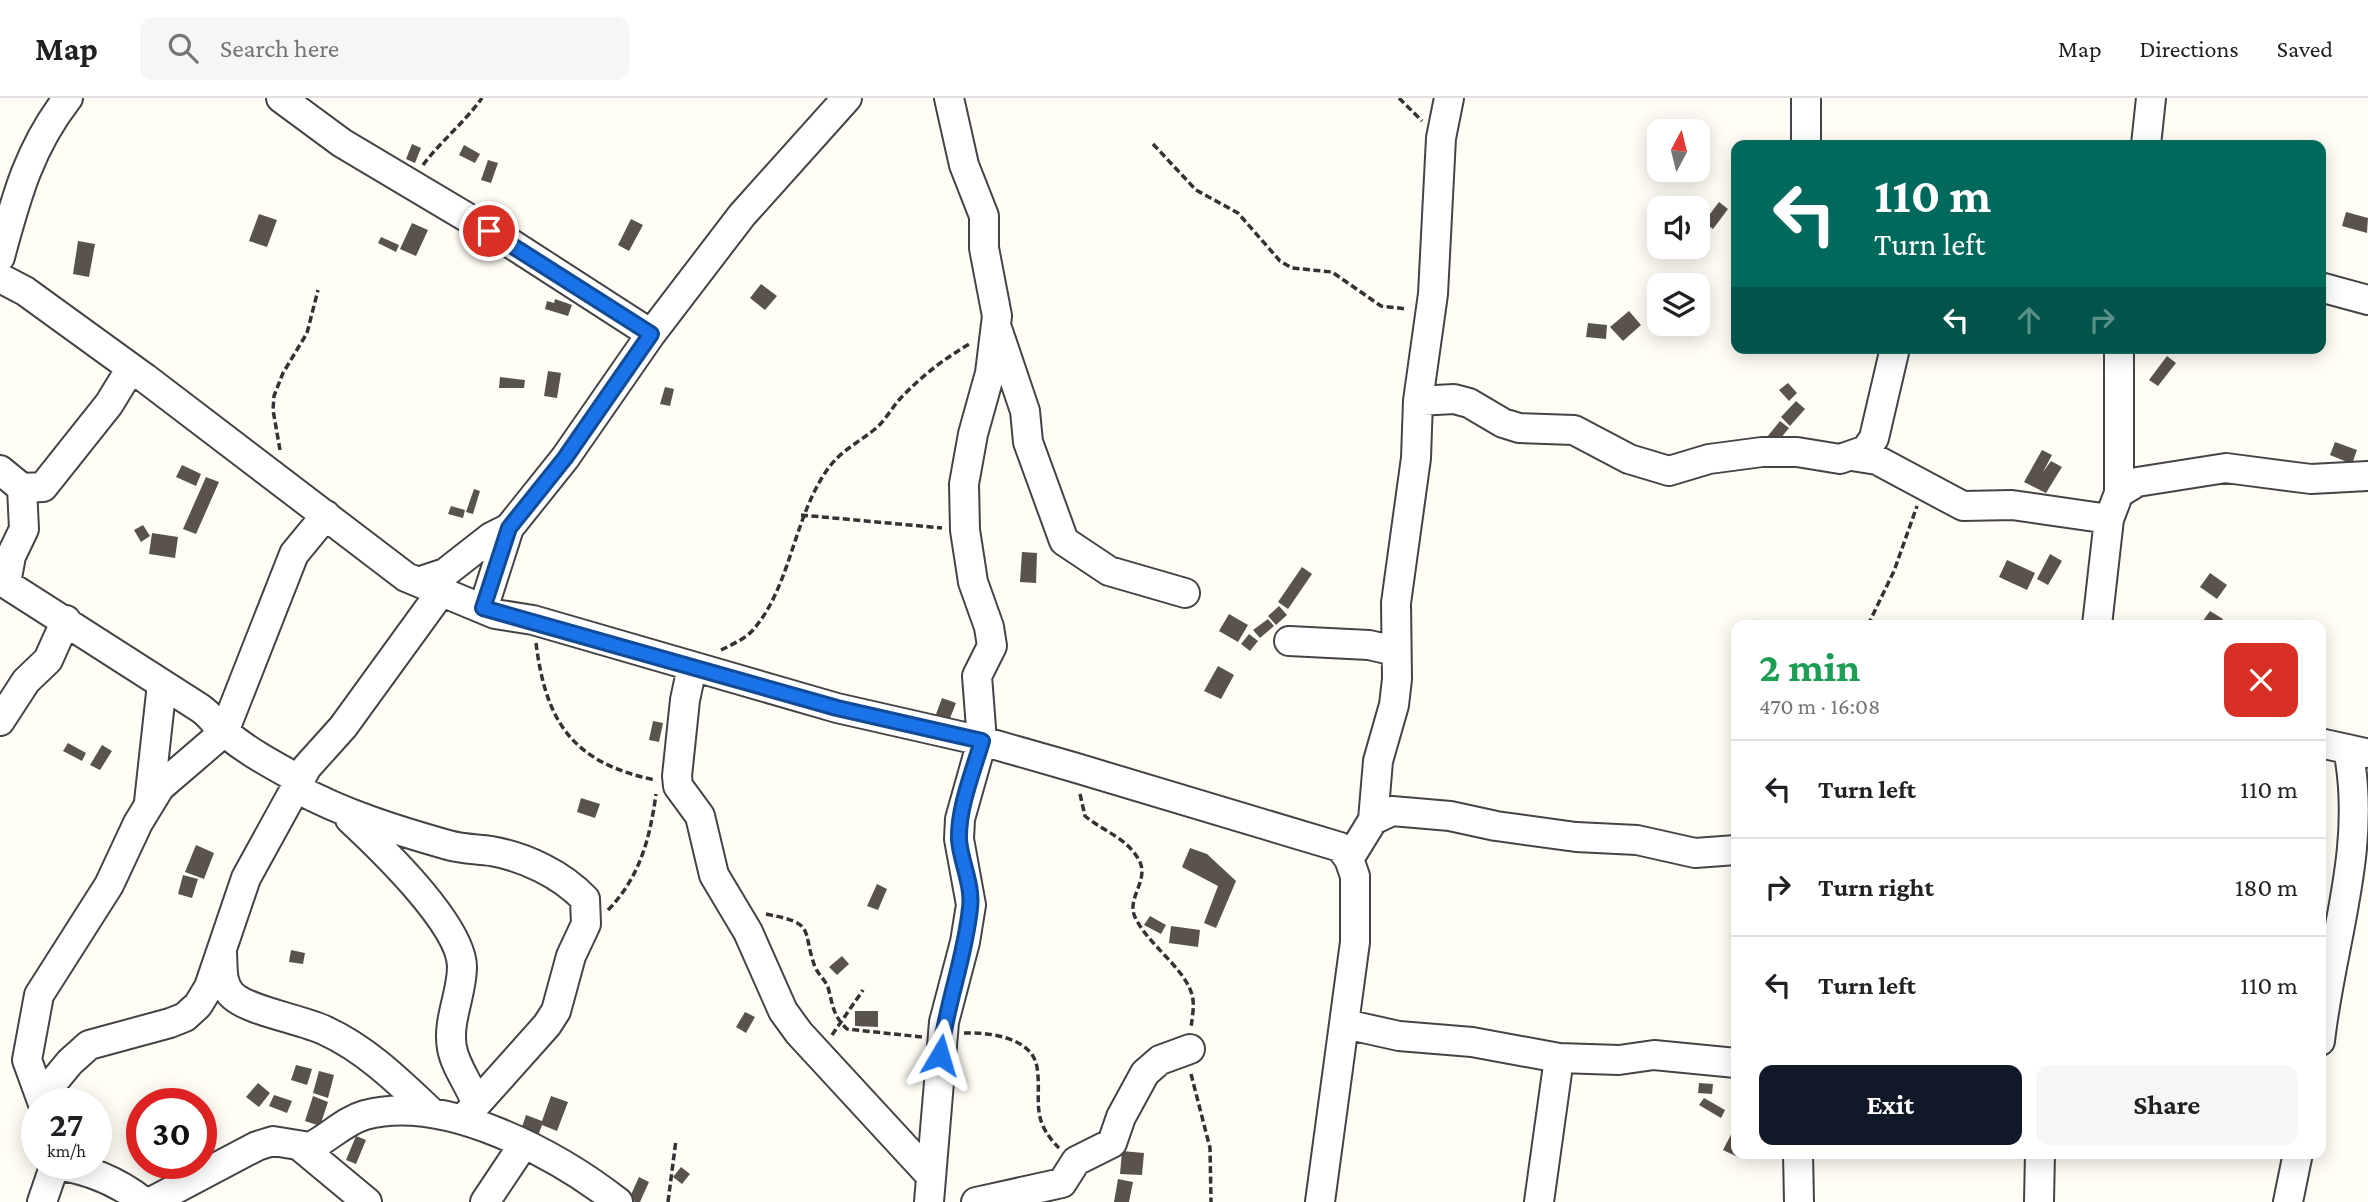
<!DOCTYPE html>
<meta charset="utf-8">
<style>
:root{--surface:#fff;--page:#f6f6f6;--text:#202124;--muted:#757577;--line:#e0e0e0;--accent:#111827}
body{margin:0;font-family:"Crimson Pro",serif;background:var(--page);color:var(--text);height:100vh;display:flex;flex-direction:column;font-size:26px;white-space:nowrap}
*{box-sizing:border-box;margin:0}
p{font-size:23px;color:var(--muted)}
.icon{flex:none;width:38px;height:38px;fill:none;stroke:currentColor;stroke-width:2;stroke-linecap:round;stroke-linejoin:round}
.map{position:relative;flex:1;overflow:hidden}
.drawer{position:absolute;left:1731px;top:522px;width:595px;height:539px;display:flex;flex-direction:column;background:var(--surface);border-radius:14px;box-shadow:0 4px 18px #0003}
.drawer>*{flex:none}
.banner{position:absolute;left:1731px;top:42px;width:595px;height:214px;border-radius:14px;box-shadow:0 4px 18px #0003;background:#00695c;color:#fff;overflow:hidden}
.needle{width:46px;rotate:7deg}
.tools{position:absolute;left:1647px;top:21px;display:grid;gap:14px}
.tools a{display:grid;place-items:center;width:63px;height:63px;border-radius:14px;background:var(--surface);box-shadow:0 4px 18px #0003;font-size:35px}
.speed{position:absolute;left:21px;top:990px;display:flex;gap:14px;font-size:35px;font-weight:700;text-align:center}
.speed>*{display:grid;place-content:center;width:91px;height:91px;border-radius:50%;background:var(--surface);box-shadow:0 4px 18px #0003;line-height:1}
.speed small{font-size:18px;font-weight:400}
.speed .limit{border:10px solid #d22;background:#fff;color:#111}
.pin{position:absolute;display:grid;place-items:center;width:60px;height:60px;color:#fff;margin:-30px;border:4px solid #fff;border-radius:50%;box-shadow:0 2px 7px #0007}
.me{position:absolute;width:77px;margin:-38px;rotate:7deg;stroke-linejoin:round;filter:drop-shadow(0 0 5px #0008)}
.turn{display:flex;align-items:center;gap:24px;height:147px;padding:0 28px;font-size:32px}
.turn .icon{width:91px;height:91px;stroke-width:2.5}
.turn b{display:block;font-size:49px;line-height:60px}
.lanes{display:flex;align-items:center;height:66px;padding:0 28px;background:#0003;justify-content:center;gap:35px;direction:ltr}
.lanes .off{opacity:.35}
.round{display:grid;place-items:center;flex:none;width:74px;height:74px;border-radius:14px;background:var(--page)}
.overview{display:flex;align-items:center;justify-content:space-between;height:119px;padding:0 28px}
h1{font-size:42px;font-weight:700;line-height:52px;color:#1e9e55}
.cta{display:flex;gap:14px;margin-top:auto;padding:14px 28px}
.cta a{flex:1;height:80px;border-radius:14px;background:var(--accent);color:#fff;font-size:28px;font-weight:700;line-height:80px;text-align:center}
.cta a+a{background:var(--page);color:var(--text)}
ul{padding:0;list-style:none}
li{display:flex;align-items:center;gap:21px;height:98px;padding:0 28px;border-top:2px solid var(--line)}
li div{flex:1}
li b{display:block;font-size:26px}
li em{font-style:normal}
header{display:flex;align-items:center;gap:42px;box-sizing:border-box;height:98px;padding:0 35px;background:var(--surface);border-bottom:2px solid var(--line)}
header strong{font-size:33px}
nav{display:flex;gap:38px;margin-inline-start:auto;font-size:24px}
.search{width:490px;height:63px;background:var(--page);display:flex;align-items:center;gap:18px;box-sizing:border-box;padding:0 24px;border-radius:14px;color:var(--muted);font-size:26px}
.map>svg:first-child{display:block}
.building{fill:#5a524d}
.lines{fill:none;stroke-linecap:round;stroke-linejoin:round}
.minor-casing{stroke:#444;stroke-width:32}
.path{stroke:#333;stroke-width:3.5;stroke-dasharray:7 3.5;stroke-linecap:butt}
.minor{stroke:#fff;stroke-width:28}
.route-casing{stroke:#114b97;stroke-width:18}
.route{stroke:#1a73e8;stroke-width:12}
</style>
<header>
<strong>Map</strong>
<div class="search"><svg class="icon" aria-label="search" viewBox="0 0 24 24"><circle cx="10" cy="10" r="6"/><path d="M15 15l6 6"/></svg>Search here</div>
<nav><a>Map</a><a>Directions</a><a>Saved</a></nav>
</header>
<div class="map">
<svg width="2368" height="1104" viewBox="0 0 2368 1104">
<rect width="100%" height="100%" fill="#fffdf5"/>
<!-- building -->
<path class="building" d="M412,46L421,50L415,65L406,61Z
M464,47L480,56L475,65L459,57Z
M488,62L498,65L491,85L481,82Z
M1719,104L1728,111L1713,131L1704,124Z
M2346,114L2368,120L2367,135L2342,128Z
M259,116L277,122L267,149L249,143Z
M631,121L643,127L629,153L618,147Z
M412,125L428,132L416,158L400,151Z
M381,139L399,147L396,154L378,145Z
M78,143L95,146L89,179L73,176Z
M761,186L777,198L765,212L750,200Z
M555,201L572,207L568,218L545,211L547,203L554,205Z
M1629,213L1641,227L1623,243L1610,229Z
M1588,225L1607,227L1606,241L1586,239Z
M2167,258L2176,265L2158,288L2149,282Z
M548,273L561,275L557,300L544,298Z
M500,279L525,282L524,290H499Z
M1788,285L1797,295L1789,303L1779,292Z
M665,289L674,291L670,308L660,306Z
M1796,303L1805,311L1790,328L1781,319Z
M1780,323L1789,330L1776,346L1767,339Z
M2335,344L2357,352L2352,366L2330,357Z
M2042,352L2052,357L2043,374L2051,363L2062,369L2046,395L2024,384Z
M182,367L201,376L196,388L176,379Z
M206,379L219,384L196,436L183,431Z
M474,391L480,393L473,416L466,414Z
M451,408L465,412L463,420L448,416Z
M143,427L150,438L141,444L134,432Z
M152,435L178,439L175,460L149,456Z
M1022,454L1037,455L1036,485L1020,484Z
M2050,456L2062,463L2048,487L2037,481Z
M2007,462L2035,475L2027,492L1999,479Z
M1302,469L1312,476L1288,511L1278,504Z
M2210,475L2227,487L2217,501L2200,489Z
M1279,508L1287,517L1276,527L1268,518Z
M2210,513L2223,521L2219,527H2200Z
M1229,516L1248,527L1238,544L1219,533Z
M1268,521L1274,528L1260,540L1253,532Z
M1249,536L1258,543L1250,553L1241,546Z
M1218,568L1234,577L1221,601L1204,593Z
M942,600L956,605L945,633L920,623L923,614L935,619Z
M653,623L663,625L659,644L649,642Z
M68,645L86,655L82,663L63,653Z
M102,647L112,653L100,672L90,667Z
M581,700L600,706L595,720L577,714Z
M196,747L214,755L204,781L185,774Z
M1190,750L1207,756L1236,783L1216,830L1204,825L1218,788L1182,769Z
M183,777L198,781L192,800L178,796Z
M877,786L887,791L878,812L867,808Z
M1150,818L1166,827L1161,836L1144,827Z
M1171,828L1200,832L1198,849L1169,845Z
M291,852L305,855L303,866L289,864Z
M842,858L849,866L837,877L829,869Z
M855,913H878V929L855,928Z
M745,914L755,919L746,935L736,929Z
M296,967L312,971L307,987L291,982Z
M319,973L334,977L328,1000L313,995Z
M258,985L270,995L259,1009L246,999Z
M1699,985L1713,986L1712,996L1698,995Z
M274,997L292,1003L287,1015L269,1008Z
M313,998L328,1004L320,1028L305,1023Z
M551,998L568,1004L557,1033L542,1027L538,1038L521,1032L526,1017L542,1023Z
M1704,1000L1725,1012L1721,1020L1699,1007Z
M1736,1027V1055H1742L1740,1060L1723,1052Z
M356,1038L366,1042L356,1066L346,1062Z
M1122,1053L1144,1055L1142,1077L1120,1076Z
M681,1069L690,1076L682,1086L673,1079Z
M639,1079L649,1084L640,1104H635L629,1101Z
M1118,1081L1133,1084L1129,1104H1114Z"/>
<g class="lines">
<defs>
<path id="minor" d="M281,0L342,45L510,145L651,236
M1806,47V0
M2146,47L2151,0
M0,159C16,100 29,50 68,0
M0,180L25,193L145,280L406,479L495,516L533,522L837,610L982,643L1073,669L1340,749L1349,761L1355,778V844L1320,1104
M2320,189L2368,202
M998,233L1025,313L1028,344L1064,443L1109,473L1185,495
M1418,303L1454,301L1469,305L1503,325L1519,330L1574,332L1629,361L1669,373L1709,361L1762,354H1797L1840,361L1866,352L1874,340L1895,250
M1852,358L1877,362L1963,408L2012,407L2109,421
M0,372L22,390L43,389L109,306L131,270
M2119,395V250
M0,482L200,610C212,618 217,629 228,637C250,655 275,668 300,682
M418,484L445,475L491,439L509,430
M6,485L11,458L24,431L22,390
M483,511L509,430L565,360L651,236L742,117L847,0
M2097,527L2109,421L2119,395L2137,384L2226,370L2311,381L2368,378
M1289,543L1369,547L1395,553
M692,569L685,602L677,678L678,688L700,718L714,777L748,834L783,913L799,935L930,1077
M0,623L26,583L48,562L66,522
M2320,645L2365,655
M296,690C344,716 395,732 448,747C462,751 476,751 491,753C525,759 561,776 585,801L586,826L571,858L556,913L547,927L463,1021
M149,704L162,586
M350,721C380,749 462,827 462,869C462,896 447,923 452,950C455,968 469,986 476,1004
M1373,722L1378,663L1394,607L1397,581L1396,505L1416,360L1418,303L1433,196L1441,40L1449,0
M1349,761L1373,722L1392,713L1450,718L1496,728L1576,739L1637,742L1695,755L1736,752
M222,855C223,869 221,885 231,896C246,913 302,921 326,933C367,952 399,984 432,1015
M1345,926L1399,938L1472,944L1559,960L1619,962L1654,957L1736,965
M2320,943C2331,844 2368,751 2348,651
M41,999L70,964L89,947L170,925L185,919L198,907L209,889L246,780L307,669L343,629L441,494
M43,1006L27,962L39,897L109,787L138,725L160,689L224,634L294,456L326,417
M302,1050L367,1104
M1798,1055L1799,1104
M55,1067C89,1071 117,1083 144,1104
M42,1104L55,1066
M151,1104L257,1048L273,1043L310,1049C329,1040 344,1023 365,1017C446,996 556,1056 618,1104
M485,1104L523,1047
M929,1104L944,924L965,844L971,807L959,741L960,721L982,643L977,578L992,548L989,529L973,484L965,432L964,386L973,336L990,275L997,218L984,150V118L964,67L949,0
M976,1104L1062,1085L1076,1063L1112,1045L1121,1019L1145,975L1160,962L1190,951
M1539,1104L1559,960
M2039,1104L2040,1055
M2288,1104L2298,1055"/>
</defs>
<!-- minor casing -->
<use href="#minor" class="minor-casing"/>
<!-- path -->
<path class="path" d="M1399,0L1422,23
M1153,46L1196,92L1238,115L1280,163L1292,170L1332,174L1381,208L1407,211
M423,67C441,43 464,25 482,0
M280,352L273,312L274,298L283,275L307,235L318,192
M801,417L942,430
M1868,527L1894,473L1917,408
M536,545C546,626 574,665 655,682
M721,552C731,547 745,541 753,532C791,488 793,421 827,372C840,353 858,345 875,331C885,323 891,311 899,302C920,279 945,260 971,245
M1080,696L1085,718C1103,733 1127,740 1139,762C1150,782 1126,800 1135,819C1148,847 1185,870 1192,897C1195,907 1192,920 1191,930
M608,812C640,779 650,740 656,696
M766,816C817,826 801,830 815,869C819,878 827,883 829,893C833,909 834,919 847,931L922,939
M964,935C988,934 1032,939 1037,969C1042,1002 1029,1020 1059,1050
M832,937L863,892
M1191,976L1210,1050L1211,1104
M668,1104L676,1042"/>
<!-- minor -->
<use href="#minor" class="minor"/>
</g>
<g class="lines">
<defs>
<path id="route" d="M489,133L651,236L565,360L509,430L483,510L837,610L982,643C973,674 958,710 959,742C961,765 973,787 970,810C965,860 946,907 940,957"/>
</defs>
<!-- route casing -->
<use href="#route" class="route-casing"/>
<!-- route -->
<use href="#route" class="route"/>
</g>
</svg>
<div class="tools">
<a><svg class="needle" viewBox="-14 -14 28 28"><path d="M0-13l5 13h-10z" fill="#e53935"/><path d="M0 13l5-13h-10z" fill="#757577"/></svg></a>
<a><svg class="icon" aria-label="sound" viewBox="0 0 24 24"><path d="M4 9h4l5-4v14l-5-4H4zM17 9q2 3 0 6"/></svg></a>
<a><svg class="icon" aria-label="layers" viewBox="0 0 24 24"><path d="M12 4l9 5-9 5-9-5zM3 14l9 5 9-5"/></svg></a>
</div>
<div class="speed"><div>27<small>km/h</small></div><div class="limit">30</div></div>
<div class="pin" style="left:489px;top:133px;background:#d93025"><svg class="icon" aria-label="arrive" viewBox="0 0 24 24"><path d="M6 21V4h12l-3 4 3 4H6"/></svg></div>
<svg class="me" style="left:940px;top:957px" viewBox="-20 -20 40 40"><path d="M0-17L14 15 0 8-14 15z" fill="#1a73e8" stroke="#fff" stroke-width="4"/></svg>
<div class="banner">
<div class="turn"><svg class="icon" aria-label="left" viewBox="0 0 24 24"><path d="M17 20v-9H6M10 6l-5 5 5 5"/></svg><div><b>110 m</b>Turn left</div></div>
<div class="lanes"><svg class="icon" aria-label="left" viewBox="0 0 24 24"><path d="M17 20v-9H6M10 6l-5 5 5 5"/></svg><svg class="icon off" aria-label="ahead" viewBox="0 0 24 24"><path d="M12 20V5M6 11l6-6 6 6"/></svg><svg class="icon off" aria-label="right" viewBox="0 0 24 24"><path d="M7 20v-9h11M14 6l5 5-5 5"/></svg></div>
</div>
<section class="drawer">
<div class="overview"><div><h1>2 min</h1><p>470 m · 16:08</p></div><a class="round" style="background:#d93025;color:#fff"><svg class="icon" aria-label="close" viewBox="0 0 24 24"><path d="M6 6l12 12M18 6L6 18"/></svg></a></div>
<ul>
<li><svg class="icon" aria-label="left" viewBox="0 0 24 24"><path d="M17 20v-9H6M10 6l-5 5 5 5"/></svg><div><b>Turn left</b></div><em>110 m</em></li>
<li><svg class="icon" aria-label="right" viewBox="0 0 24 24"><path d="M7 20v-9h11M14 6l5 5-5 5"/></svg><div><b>Turn right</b></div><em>180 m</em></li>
<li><svg class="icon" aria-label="left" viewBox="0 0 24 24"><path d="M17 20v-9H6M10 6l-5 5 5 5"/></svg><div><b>Turn left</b></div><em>110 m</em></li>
</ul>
<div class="cta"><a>Exit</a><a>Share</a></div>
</section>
</div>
